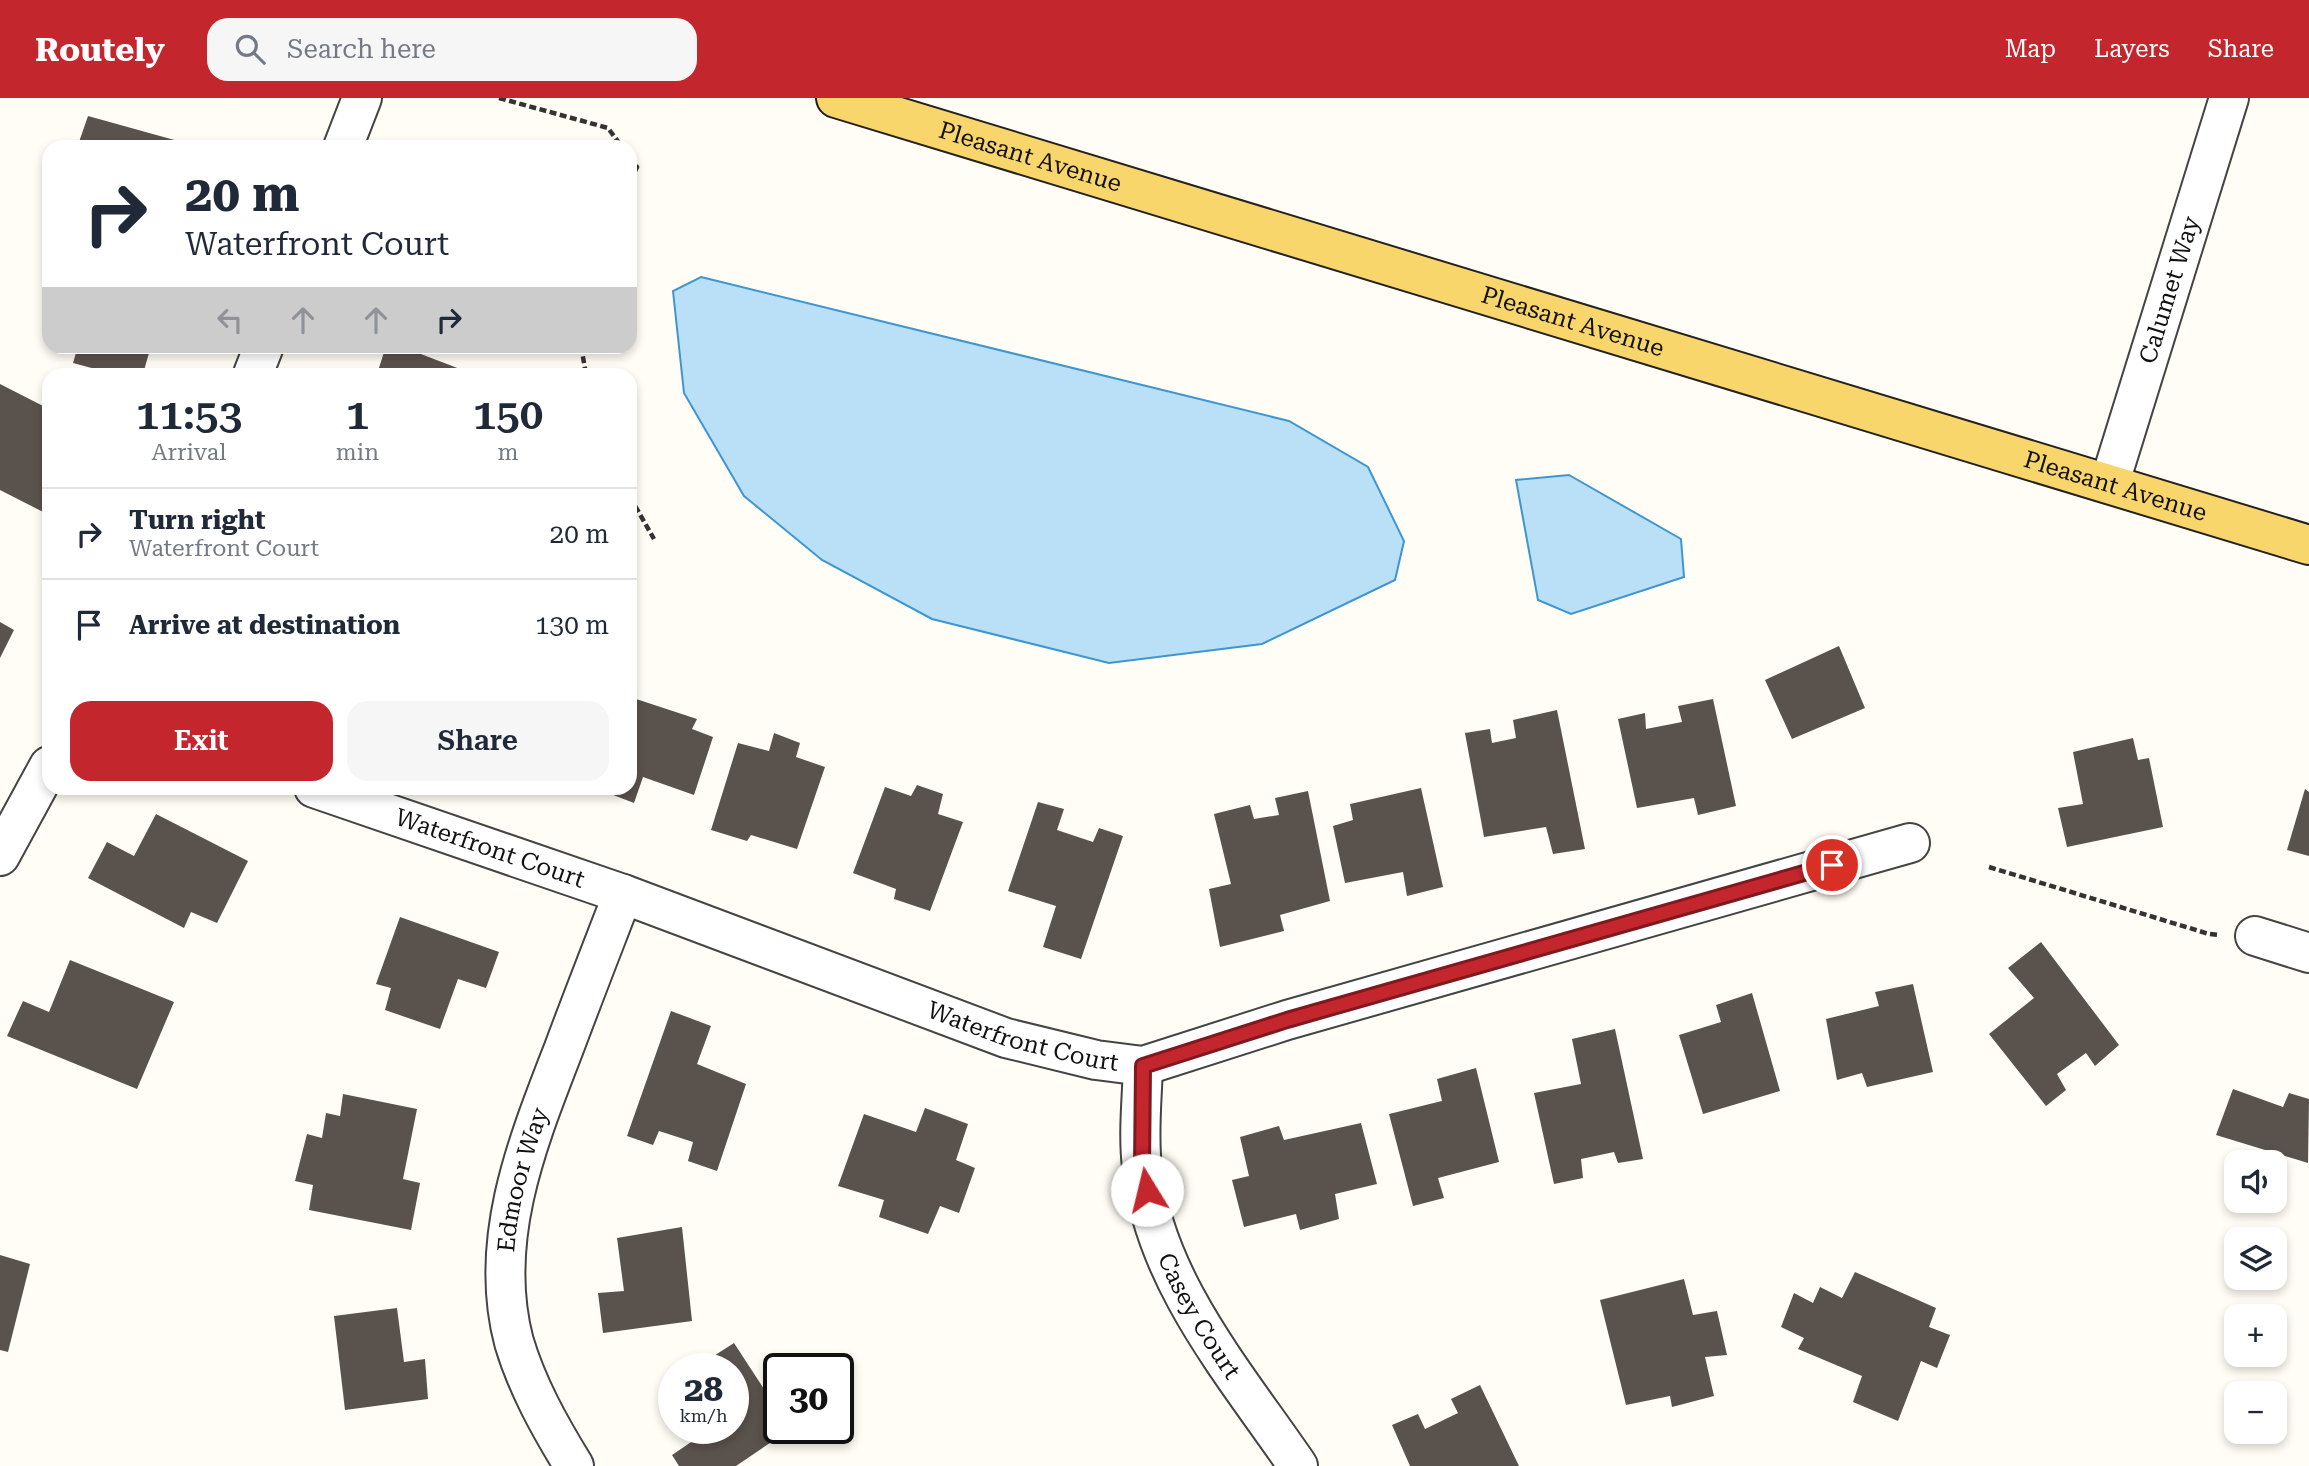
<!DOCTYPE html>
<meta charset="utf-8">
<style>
:root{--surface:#fff;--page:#f6f6f7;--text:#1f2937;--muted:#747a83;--line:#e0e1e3;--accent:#c4262e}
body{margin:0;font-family:"Roboto Serif",serif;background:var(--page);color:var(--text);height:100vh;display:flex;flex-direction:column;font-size:26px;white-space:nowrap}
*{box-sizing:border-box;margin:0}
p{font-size:23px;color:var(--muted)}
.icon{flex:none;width:38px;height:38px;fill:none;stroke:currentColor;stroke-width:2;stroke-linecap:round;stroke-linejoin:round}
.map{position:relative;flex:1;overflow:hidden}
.details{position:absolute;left:42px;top:270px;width:595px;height:427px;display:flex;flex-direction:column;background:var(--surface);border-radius:21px;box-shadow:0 4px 10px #0003}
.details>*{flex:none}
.hud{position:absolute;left:42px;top:42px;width:595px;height:214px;border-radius:21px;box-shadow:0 4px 10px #0003;background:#fff;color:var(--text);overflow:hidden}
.buttons{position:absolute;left:2224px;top:1052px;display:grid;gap:14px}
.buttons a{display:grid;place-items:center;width:63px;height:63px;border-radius:14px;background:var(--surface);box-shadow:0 4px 10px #0003;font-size:35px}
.speed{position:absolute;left:658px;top:1255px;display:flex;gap:14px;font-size:35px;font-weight:700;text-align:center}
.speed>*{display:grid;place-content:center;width:91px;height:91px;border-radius:50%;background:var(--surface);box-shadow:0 4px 10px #0003;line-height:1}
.speed small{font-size:18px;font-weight:400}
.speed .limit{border:4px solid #111;border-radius:10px;background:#fff;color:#111}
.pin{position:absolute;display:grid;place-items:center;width:60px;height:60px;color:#fff;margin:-30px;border:4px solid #fff;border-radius:50%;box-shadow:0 2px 7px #0007}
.me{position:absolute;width:77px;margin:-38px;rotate:351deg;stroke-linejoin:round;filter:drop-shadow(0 0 5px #0008)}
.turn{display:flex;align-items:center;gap:24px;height:147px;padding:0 28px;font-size:32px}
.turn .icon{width:91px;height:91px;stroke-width:2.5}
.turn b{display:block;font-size:49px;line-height:60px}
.lanes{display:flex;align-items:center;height:66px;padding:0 28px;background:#0003;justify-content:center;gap:35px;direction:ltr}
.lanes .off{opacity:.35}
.eta{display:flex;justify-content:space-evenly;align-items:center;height:119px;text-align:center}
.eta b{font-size:42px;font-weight:600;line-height:49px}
.button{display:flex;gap:14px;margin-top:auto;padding:14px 28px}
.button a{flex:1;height:80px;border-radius:21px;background:var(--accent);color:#fff;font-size:28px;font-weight:600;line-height:80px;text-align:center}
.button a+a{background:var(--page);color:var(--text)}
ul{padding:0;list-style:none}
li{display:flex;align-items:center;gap:21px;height:91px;padding:0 28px;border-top:2px solid var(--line)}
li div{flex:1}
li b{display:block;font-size:26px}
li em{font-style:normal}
header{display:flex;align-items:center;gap:42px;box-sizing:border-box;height:98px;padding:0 35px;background:var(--accent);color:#fff}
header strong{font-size:33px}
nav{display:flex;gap:38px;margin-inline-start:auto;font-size:24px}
.search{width:490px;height:63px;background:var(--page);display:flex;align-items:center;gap:18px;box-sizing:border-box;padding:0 24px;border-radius:21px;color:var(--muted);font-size:26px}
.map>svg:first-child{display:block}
.water{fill:#b9e0f7;stroke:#3f96cf;stroke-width:2}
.building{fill:#5a524d}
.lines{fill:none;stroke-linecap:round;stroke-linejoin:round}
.street-casing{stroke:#444;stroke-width:42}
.primary-casing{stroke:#222;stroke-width:42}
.path{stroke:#333;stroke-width:4.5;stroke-dasharray:7 3.5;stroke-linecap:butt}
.street{stroke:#fff;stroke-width:38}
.primary{stroke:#f9d66b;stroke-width:38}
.route-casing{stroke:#7f191e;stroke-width:18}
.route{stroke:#c4262e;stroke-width:12}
.labels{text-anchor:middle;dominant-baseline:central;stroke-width:7;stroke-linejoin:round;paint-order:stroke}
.street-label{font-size:24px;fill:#111;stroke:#fff}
</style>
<header>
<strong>Routely</strong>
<div class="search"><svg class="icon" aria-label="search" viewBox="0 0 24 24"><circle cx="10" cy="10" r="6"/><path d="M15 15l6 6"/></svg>Search here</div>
<nav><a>Map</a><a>Layers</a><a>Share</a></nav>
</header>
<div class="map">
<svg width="2309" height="1368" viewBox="0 0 2309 1368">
<rect width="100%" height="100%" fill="#fffdf5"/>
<!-- water -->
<path class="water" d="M701,179L1289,323L1368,369L1404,443L1395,482L1262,546L1109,565L932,521L822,462L744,398L684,295L673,193Z
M1569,377L1681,441L1684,479L1571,516L1538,502L1516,382Z"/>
<!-- building -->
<path class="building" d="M88,18L178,43L176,49H96L79,44Z
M78,248H151L143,276H114L73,265Z
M386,248H400L473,276H377Z
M0,286L49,311V417L0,392Z
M0,524L14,532L0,560Z
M1839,548L1865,610L1792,641L1765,582Z
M630,599L697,621L692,631L713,639L694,697L643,679L634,705L595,690H630Z
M1713,601L1736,708L1698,717L1694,700L1637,710L1618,621L1645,615L1646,631L1682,624L1678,608Z
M1557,612L1585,751L1553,756L1546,729L1484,739L1465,635L1490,631L1492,645L1516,640L1513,622Z
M774,635L800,645L796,659L825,669L797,751L751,737L747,743L711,732L738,645L769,653Z
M2133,640L2138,662L2149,660L2163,729L2067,749L2058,710L2083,706L2073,654Z
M917,687L943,696L938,716L963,724L930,813L894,801L896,791L853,775L885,689L911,698Z
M1421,690L1443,789L1407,798L1403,774L1345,785L1333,728L1353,722L1350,706Z
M2305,691L2309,694V758L2287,752Z
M1308,693L1330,803L1280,817L1284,833L1220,849L1209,791L1231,786L1214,716L1250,707L1254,721L1279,717L1275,700Z
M1038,704L1064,711L1057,732L1093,744L1099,730L1123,738L1081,861L1043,849L1056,808L1008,793Z
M156,716L248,763L217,825L191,814L184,830L88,780L107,744L134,758Z
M400,819L499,854L486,890L458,881L440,931L385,912L391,890L376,886Z
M2041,844L2119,947L2095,968L2086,955L2057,976L2066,992L2046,1008L1989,936L2034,900L2008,870Z
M70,862L174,904L137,991L7,938L23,903L49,914Z
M1913,886L1933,974L1867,989L1862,975L1837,982L1826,921L1879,908L1875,894Z
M1752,895L1780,993L1703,1016L1679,937L1721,924L1716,907Z
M671,913L711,928L697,966L746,986L717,1073L688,1063L693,1044L659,1033L653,1047L627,1038Z
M1615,931L1643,1061L1618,1065L1614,1054L1581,1061L1583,1080L1554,1086L1534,995L1581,986L1572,941Z
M1476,970L1499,1064L1438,1080L1444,1100L1413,1108L1389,1016L1442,1003L1437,981Z
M2233,991L2283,1009L2289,995L2309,1001L2308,1065L2216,1037Z
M343,996L417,1011L403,1081L420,1085L411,1132L309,1112L313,1087L295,1083L307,1036L322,1040L326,1015L340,1018Z
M925,1010L968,1026L956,1062L975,1070L959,1115L940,1108L928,1136L879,1119L884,1102L838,1088L864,1016L916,1034Z
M1361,1025L1377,1086L1335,1096L1339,1121L1300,1132L1296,1116L1244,1129L1232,1082L1249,1078L1240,1039L1279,1028L1284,1042Z
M682,1129L692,1223L603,1235L598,1195L624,1193L617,1140Z
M0,1157L30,1166L8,1254L0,1252Z
M1855,1174L1936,1210L1929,1229L1950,1237L1937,1270L1921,1263L1898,1323L1853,1304L1862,1278L1798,1251L1804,1240L1781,1229L1794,1195L1813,1205L1820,1189L1842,1200Z
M1684,1181L1693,1217L1717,1213L1727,1257L1705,1259L1714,1298L1672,1309L1670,1298L1626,1307L1600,1202Z
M397,1210L404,1264L425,1261L428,1301L345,1312L334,1218Z
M734,1245L779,1314V1330H792L736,1368H679L672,1357L703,1336L699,1330H733V1270H695Z
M1480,1287L1519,1368H1410L1392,1327L1418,1316L1425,1331L1458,1315L1451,1301Z"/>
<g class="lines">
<defs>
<g id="street">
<path d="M343,49L362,0"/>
<path d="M253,276L264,248"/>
<path id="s1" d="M2110,384L2229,0"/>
<path id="s2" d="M314,690L623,796L1006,940L1096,962L1143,968L1287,922L1910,745"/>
<path d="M0,758L49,668"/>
<path d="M2255,838L2309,855"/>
<path id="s3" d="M1143,968C1142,1001 1138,1036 1142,1069C1154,1183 1236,1277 1298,1368"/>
<path id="s4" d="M574,1368C550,1329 527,1288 514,1244C487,1142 528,1043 564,950C583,899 603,848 623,796"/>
</g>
<g id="primary">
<path id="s5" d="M836,0L2309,447"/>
</g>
</defs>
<!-- street casing -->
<use href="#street" class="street-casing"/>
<!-- primary casing -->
<use href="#primary" class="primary-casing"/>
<!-- path -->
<path class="path" d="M499,0L608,30L622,49
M630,59L637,69L630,84
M581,248L586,276
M630,399L654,441
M1989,769L2209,836L2219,837"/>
<!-- street -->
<use href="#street" class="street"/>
<!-- primary -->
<use href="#primary" class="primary"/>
</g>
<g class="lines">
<defs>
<path id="route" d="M1147,1092L1142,1069L1143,968L1287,922L1832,767"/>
</defs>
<!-- route casing -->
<use href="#route" class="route-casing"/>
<!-- route -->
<use href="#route" class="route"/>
</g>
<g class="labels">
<!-- street labels -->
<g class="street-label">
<text stroke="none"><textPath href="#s5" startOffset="203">Pleasant Avenue</textPath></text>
<text stroke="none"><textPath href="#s1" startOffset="201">Calumet Way</textPath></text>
<text stroke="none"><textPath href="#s5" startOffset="770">Pleasant Avenue</textPath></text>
<text stroke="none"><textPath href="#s5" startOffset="1337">Pleasant Avenue</textPath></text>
<text stroke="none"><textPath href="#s2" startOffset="186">Waterfront Court</textPath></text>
<text stroke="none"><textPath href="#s2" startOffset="752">Waterfront Court</textPath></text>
<text stroke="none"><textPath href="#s4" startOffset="303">Edmoor Way</textPath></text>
<text stroke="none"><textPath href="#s3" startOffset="262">Casey Court</textPath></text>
</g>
</g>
</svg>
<div class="buttons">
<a><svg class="icon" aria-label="sound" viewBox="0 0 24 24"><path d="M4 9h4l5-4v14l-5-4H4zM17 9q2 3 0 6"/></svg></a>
<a><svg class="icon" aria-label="layers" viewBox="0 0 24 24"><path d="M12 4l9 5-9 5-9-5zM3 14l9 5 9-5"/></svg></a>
<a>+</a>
<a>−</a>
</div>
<div class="speed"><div>28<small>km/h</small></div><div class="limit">30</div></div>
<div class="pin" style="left:1832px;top:767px;background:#d93025"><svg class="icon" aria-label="arrive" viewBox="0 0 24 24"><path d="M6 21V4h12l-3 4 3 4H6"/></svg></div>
<svg class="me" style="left:1147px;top:1092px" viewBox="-20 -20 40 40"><circle r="19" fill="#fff"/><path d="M0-13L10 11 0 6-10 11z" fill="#c4262e"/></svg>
<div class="hud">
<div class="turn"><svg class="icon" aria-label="right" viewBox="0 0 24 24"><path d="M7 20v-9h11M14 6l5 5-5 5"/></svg><div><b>20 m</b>Waterfront Court</div></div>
<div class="lanes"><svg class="icon off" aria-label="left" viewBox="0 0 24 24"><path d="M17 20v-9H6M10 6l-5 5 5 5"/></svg><svg class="icon off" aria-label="ahead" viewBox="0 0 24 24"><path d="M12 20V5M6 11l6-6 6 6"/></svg><svg class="icon off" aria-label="ahead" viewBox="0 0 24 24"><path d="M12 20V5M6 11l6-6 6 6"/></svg><svg class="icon" aria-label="right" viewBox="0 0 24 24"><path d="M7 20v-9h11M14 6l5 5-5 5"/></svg></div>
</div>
<section class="details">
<div class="eta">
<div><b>11:53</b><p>Arrival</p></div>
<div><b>1</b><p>min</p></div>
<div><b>150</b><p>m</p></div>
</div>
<ul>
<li><svg class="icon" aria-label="right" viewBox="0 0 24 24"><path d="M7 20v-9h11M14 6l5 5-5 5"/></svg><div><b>Turn right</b><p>Waterfront Court</p></div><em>20 m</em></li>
<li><svg class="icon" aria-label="arrive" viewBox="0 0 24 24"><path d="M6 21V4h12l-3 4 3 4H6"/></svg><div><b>Arrive at destination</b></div><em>130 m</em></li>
</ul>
<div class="button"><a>Exit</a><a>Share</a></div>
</section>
</div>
